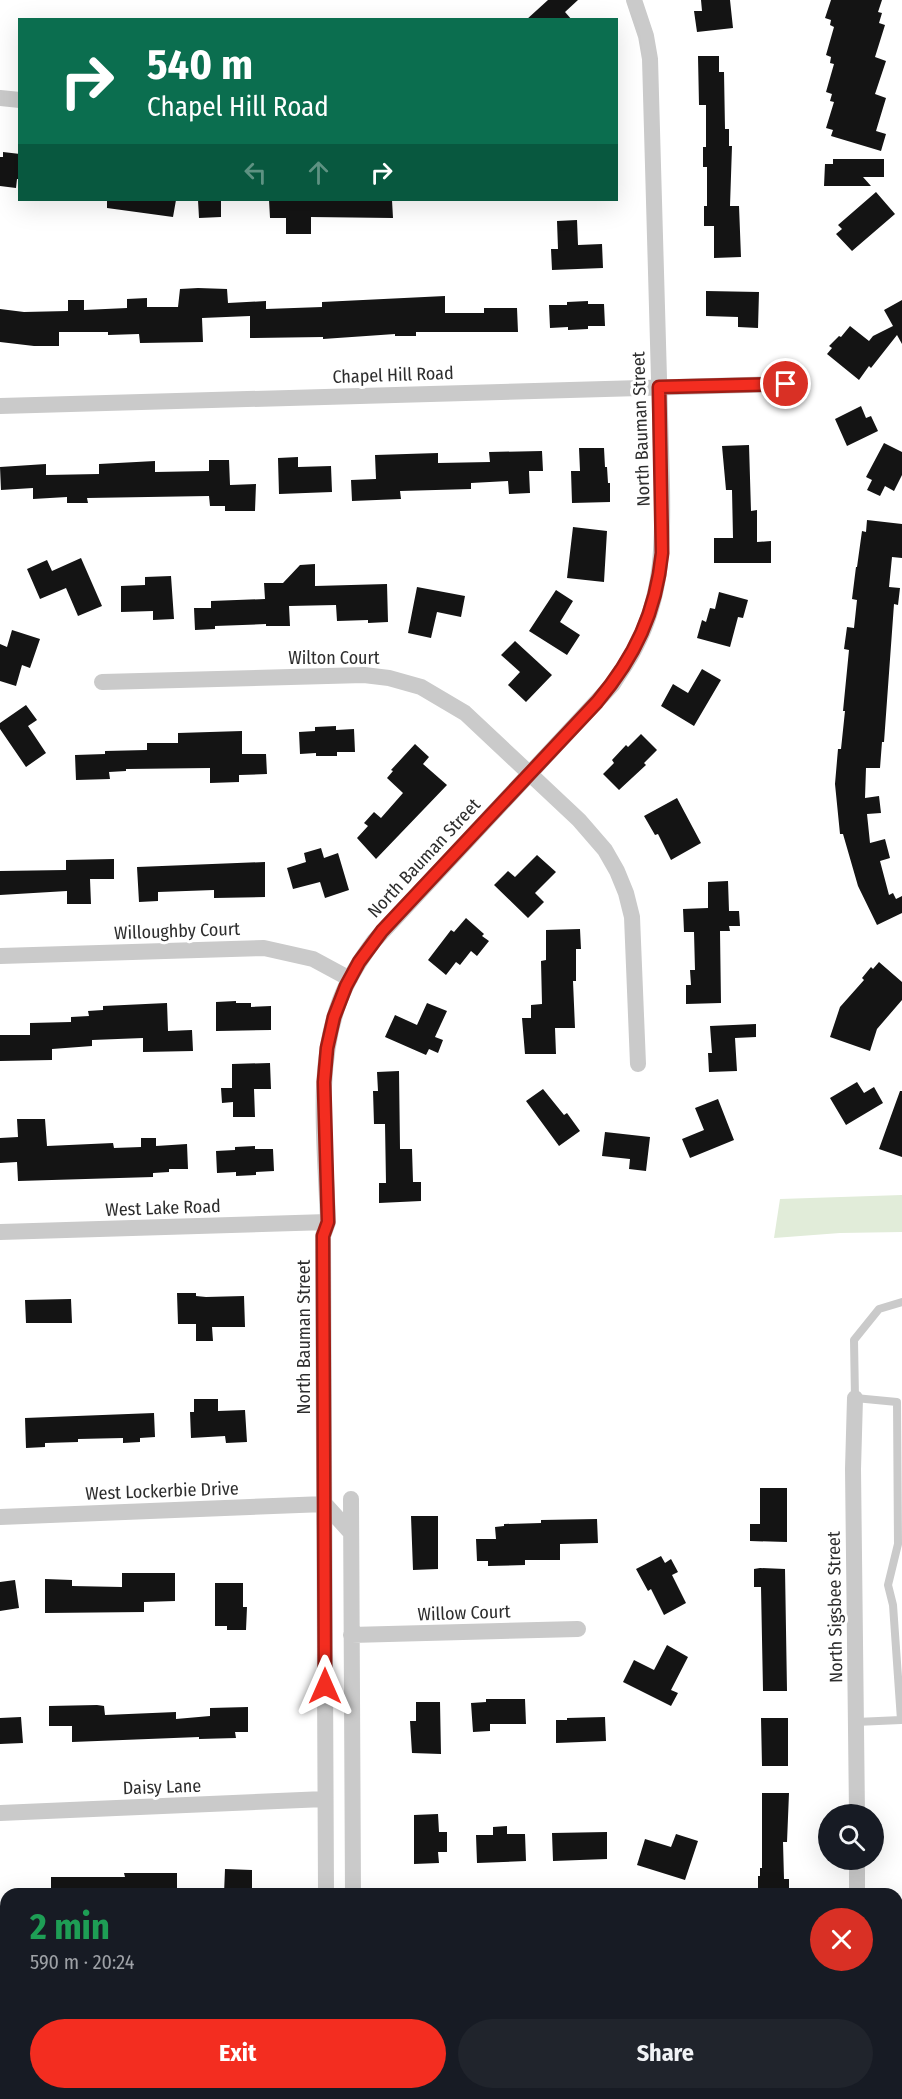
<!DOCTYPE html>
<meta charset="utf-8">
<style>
:root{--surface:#171b24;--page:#20242c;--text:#f1f3f6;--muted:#9ea1a6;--accent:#f32d20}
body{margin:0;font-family:"Fira Sans Condensed",sans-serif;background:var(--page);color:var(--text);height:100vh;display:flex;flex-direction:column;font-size:22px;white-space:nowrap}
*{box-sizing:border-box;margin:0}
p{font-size:20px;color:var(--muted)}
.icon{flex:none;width:33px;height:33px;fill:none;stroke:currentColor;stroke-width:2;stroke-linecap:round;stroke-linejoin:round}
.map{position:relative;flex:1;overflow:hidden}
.drawer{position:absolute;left:0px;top:1888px;width:903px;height:212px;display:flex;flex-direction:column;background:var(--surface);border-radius:18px 18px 0 0;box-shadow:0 6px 24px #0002}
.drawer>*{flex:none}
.banner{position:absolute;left:18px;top:18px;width:600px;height:183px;border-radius:0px;box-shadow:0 6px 24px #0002;background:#0b6e4f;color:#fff;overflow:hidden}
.fabs{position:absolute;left:818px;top:1804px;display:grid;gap:12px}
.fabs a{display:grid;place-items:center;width:66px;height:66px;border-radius:50%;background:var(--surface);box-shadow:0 6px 24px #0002;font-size:30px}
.pin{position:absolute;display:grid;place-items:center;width:51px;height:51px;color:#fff;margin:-26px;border:3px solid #fff;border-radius:50%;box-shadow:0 2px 6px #0007}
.me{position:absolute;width:66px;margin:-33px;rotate:0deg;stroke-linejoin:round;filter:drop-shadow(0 0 4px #0008)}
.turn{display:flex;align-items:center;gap:21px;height:126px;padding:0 30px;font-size:27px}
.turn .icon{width:78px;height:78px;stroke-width:2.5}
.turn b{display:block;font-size:42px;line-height:51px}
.lanes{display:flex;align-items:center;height:57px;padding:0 30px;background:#0003;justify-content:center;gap:30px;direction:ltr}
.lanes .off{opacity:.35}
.round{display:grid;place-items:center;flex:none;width:63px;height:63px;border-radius:32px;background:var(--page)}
.head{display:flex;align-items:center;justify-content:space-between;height:102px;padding:0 30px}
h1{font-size:36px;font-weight:700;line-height:45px;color:#1e9e55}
.cta{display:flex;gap:12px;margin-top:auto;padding:12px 30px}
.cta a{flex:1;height:69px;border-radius:36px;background:var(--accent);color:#fff;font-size:24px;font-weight:700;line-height:69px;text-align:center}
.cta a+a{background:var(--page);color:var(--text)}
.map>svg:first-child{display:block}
.green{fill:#e1ecd9}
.building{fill:#141414}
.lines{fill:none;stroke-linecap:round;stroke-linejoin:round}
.lane{stroke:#cacaca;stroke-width:8}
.street{stroke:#cacaca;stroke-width:16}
.route-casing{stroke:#9e1d15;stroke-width:15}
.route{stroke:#f32d20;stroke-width:10}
.labels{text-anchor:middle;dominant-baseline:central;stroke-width:6;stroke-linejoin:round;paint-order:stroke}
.street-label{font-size:18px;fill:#2d2d2d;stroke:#fff}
</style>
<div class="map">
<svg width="902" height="2099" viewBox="0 0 902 2099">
<rect width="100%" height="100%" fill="#fff"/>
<!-- green -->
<path class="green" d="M902,1195V1232L840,1233L774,1238L780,1199Z"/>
<!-- building -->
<path class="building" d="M548,0H578L565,12L572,20H526Z
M701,0H730L733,28L697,32L694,11H702Z
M831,0H882L878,12L882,13L879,23L885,25L875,57L886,61L875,94L886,98L876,131L886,134L881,151L831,136L833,130L826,128L834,102L830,101L832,94L826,92L834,64L830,63L831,57L826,55L834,27L830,25L831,20L825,18Z
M698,56H719V72H724L725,129H729V146H732L730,206H739L741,257L714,258V226H704V206H707V167H703V147H706V105H699Z
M3,152L20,154V179H17L16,188L0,186V157H3Z
M833,159H884V177H863L871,186H824L825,164H833Z
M876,192L895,214L852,251L836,234L842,229L838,225Z
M107,200H176L173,217L107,208Z
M198,200H221V217L199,218Z
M269,200H392L393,218L311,217V234H286V218H270Z
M577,220L578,245L602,244L603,268L552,270L551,249H558L557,221Z
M198,288L227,289L228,303L266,301V309L322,307V302L445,296V313H484V308H517L518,332H416V336H395V334L323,339V337L250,338V316L202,318L203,342L140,343L139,334L108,335V332H59V346H34L0,342V309L24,312L68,311V300H84V310L127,308V299L147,298V307H178L180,289Z
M706,291L759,292L758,328L738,327V317L706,316Z
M902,300V344L897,335L871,368L869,366L859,380L827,354L832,348L829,346L839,336L841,337L850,326L869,341L873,336L893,326L884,310Z
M588,301V304H604L605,326H588V329L568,330V327L550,328L549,305H567V302Z
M861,406L866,418L871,416L878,431L847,446L835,419Z
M884,443L902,452V475L894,491L885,486L880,496L867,490L872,480L866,477Z
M749,445L751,511L757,510V542L771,541V563H714V538H733L732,490H726L722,446Z
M579,448H604L605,467H607L608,483H610V502L572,503L571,471H580Z
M542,451L543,471H529L530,493L509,494L508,481L471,483V489L400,491L401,499L352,501L351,480L376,479L375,455L438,453V463L490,462L489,452Z
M298,457V467L331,466L332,492L279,494L278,458Z
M209,460H229L230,485L256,484L255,511H225V506H210L209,496L87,498L88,503H67V497L33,499V488L1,490L0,467L46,464V475L99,474V464L155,461V472L209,471Z
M867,520L902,524V558L892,557L889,587L900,588L898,605L894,604L884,742H882L880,768H866L865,798L879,796L881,813L867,814L870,843L885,839L890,858L880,861L889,895L893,893L896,899L902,896V913L877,925L858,886L843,834H840L835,784L838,749H841L845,711H843L849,650L844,649L847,627L854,628L857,600L852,599L856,567H857L862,531L866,532Z
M573,527L607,531L604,582L567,578Z
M81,558L102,606L78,616L66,588L40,599L27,569L47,560L52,571Z
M315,564V586L387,584L388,622L368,623V620L337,621L336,605L289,606L290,626H266V624L215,626V629L195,630L194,608H211V601L265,599L264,583H283L300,565Z
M171,576L174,619L153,620V611L121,612V586L145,585V577Z
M417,587L465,596L461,617L437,612L431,638L408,633Z
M556,590L573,601L560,622L580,635L567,655L529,631Z
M719,592L748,600L743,618L738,617L730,647L697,638L702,620L706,622L710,608L715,609Z
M12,630L40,639L30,668L22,665L16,686L0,681V644L7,647Z
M515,641L552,675L526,702L508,685L520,672L501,655Z
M702,669L721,680L694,726L661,706L673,684L688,693Z
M26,705L37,720L28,726L46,753L26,767L0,729V723Z
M336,726V730L354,729L355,752H337V756H316V753L300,754L299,732L315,731V727Z
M242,731V754H266L267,774L239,775V782L210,783V768L126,769V771L109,772L110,779L76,780L75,755L105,754V751L147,750V743H178V733Z
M641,734L657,750L644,763L646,765L619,790L603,774L614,763L612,760L626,745L628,747Z
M415,744L429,757L423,764L447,785L376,859L357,838L368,826L364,823L374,812L381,818L403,793L387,778L393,771L391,770Z
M677,798L701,843L671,860L658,834L655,835L644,816Z
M321,848L324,858L338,853L349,890L325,898L320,882L293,889L287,868L306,862L304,853Z
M537,855L556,872L535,893L544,902L528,918L494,885L508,871L515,877Z
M114,859V879H90L91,904H67V891L0,895V871L66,870V860Z
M265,862V897L214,898V890L158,892V901L139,902L137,867Z
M728,881L729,911H739L740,926H729L730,931H720L721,1003L686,1004V985H691L690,970H695L694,932H684L683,909L708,908V882Z
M466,918L484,934L482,936L489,941L477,956L471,951L460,965L456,962L446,975L428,960L451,930L454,932Z
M580,929L581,949H576V981H573L575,1028H555L556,1054H525L522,1018H531V1005L542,1004L541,961L546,960V930Z
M879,962L902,982V1000L877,1029L870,1051L830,1037L840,1007L864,980L862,978L871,967L873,969Z
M236,1001V1003H251V1007L271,1006V1030L216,1031V1002Z
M167,1003L168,1031L192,1030L193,1051L143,1052V1038L92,1040V1046L52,1049V1060L0,1061V1035H30V1023L71,1022V1017L89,1016L88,1011L103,1010V1006Z
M427,1003L447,1011L435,1037L443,1040L438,1053L429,1049L426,1055L385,1037L395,1015L417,1025Z
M756,1024V1037L735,1038L737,1071L709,1072L708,1053H712L710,1026Z
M270,1063L271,1089H254L255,1117H233V1102L222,1103L221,1088H232V1064Z
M399,1071L400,1149H412L413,1182H421V1201L379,1203V1183H386L385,1124H374L373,1091H378L377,1072Z
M857,1082L864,1093L874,1087L883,1103L846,1125L830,1098Z
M543,1089L564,1115L567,1113L580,1131L559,1146L526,1101Z
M900,1091H902V1157L879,1149Z
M718,1099L734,1140L690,1158L682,1139L704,1130L695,1108Z
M17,1119H45L47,1146L113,1143L114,1148L141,1147V1138H156V1146L187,1144L188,1169H169V1172L153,1173V1177L18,1181L17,1162L0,1163V1138L18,1137Z
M605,1132L650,1137L646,1171L629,1169L630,1159L602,1156Z
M255,1146V1149H273L274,1171L256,1172V1175L236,1176V1172L217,1173L216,1151L235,1150V1147Z
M177,1293H196V1296L206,1297L244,1296L245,1327H212L213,1341H196V1324H178Z
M71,1299L72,1323H26L25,1300Z
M194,1399H218V1411L245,1410L247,1442L226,1443L225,1436L191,1438L190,1412H194Z
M154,1413L155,1437L140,1438V1442L123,1443V1438L78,1439V1442L45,1443V1447L26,1448L25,1418Z
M760,1488H787V1542L750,1541V1524H760Z
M411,1516H438V1569L413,1570Z
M597,1519L598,1543L560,1544V1560H525V1565L488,1566V1561H477L476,1539H496L495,1527L504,1526V1524L541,1523V1520Z
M661,1556L665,1563L671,1559L678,1572L672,1575L686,1603L664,1615L651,1589L648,1591L636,1569Z
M760,1568L785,1569L787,1691H763L761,1587H754V1569Z
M122,1573H175V1601L144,1602V1612L45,1613V1579L72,1580V1586L122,1587Z
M15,1580L19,1608L0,1611V1582Z
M215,1583H243V1607H247L246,1630H227V1626H215Z
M667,1645L688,1657L671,1690L678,1693L671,1706L623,1682L634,1660L654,1670Z
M486,1699H525L526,1724H490V1731L473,1732L471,1703L486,1702Z
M416,1702H440L441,1754L412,1753L410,1721H416Z
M97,1705L104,1706L105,1715L176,1712V1719L210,1716V1708L248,1707V1732H235L236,1738L199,1739V1737L72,1742V1726H49V1706Z
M21,1717L23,1743L0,1744V1718Z
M605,1717L606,1741L556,1743V1720H567V1718Z
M761,1718H788V1766H762Z
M762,1793H789L787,1842H783L784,1879H789V1894H758V1876H760V1868H762Z
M438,1814L439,1832H447V1852H438L439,1863L414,1864V1815Z
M507,1826V1834H525L526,1861L477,1863L476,1835H493V1827Z
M607,1832V1859L553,1861L552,1833Z
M676,1834L698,1841L685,1880L637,1865L645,1839L671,1847Z
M225,1869L252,1870V1894H224Z
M124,1873H177V1894H51V1877H125Z"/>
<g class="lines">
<!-- lane -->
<path class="lane" d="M856,1722L901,1720L893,1605L888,1585L898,1544L897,1402L855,1398L854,1340L879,1309L902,1302"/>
<!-- street -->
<path class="street" d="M0,98L20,100
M0,406L786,384
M102,682L364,675L389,678L421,687L465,713L579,820L605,850L617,871L626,893L632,917L638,1064
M0,956L264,948L313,959L350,979
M0,1232L328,1222
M855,1398L853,1469L857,1815
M351,1499L353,1894
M0,1517L325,1504L351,1533
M351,1635L578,1629
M0,1813L325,1799
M857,1860V1894
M326,1894L323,1236L328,1222C326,1151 314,1068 340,1000C348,979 360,960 374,941L613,684C620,672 629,661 635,648C663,596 663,542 662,485L650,59L646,36L634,0
M356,2094V2099
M858,2094V2099"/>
</g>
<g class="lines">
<defs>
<path id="route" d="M325,1686L323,1236L328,1222L324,1082L327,1048L334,1017L346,986L359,962L382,931L597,702C635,657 656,612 662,553L659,387L786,384"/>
</defs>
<!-- route casing -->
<use href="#route" class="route-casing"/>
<!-- route -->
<use href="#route" class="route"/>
</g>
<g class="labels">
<!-- street labels -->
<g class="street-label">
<text transform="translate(393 375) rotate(-2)">Chapel Hill Road</text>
<text transform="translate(641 429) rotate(-92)">North Bauman Street</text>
<text x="334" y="658">Wilton Court</text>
<text transform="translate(424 858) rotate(-47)">North Bauman Street</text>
<text transform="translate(177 931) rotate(-2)">Willoughby Court</text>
<text transform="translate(163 1208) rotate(-2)">West Lake Road</text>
<text transform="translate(304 1337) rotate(-90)">North Bauman Street</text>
<text transform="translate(162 1491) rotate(-2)">West Lockerbie Drive</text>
<text transform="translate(835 1607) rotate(-91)">North Sigsbee Street</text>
<text transform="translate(464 1613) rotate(-2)">Willow Court</text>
<text transform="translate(162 1787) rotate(-2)">Daisy Lane</text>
</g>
</g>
</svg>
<div class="fabs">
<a><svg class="icon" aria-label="search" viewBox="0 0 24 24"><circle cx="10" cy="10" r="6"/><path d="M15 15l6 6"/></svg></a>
</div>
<div class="pin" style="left:786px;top:384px;background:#d93025"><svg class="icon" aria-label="arrive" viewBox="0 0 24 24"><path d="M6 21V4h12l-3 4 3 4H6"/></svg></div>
<svg class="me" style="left:325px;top:1686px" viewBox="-20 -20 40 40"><path d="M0-17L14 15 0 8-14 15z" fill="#f32d20" stroke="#fff" stroke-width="4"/></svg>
<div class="banner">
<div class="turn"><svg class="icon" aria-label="right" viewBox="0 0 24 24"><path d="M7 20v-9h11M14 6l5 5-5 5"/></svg><div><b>540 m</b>Chapel Hill Road</div></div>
<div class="lanes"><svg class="icon off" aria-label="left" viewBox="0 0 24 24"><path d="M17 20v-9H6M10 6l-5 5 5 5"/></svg><svg class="icon off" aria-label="ahead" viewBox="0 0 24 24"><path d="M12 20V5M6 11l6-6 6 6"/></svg><svg class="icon" aria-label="right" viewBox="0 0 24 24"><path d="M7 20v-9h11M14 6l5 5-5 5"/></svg></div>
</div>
<section class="drawer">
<div class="head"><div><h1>2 min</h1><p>590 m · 20:24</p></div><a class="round" style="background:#d93025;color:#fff"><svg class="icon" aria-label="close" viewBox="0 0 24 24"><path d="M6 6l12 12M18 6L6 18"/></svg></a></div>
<div class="cta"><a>Exit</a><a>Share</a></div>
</section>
</div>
